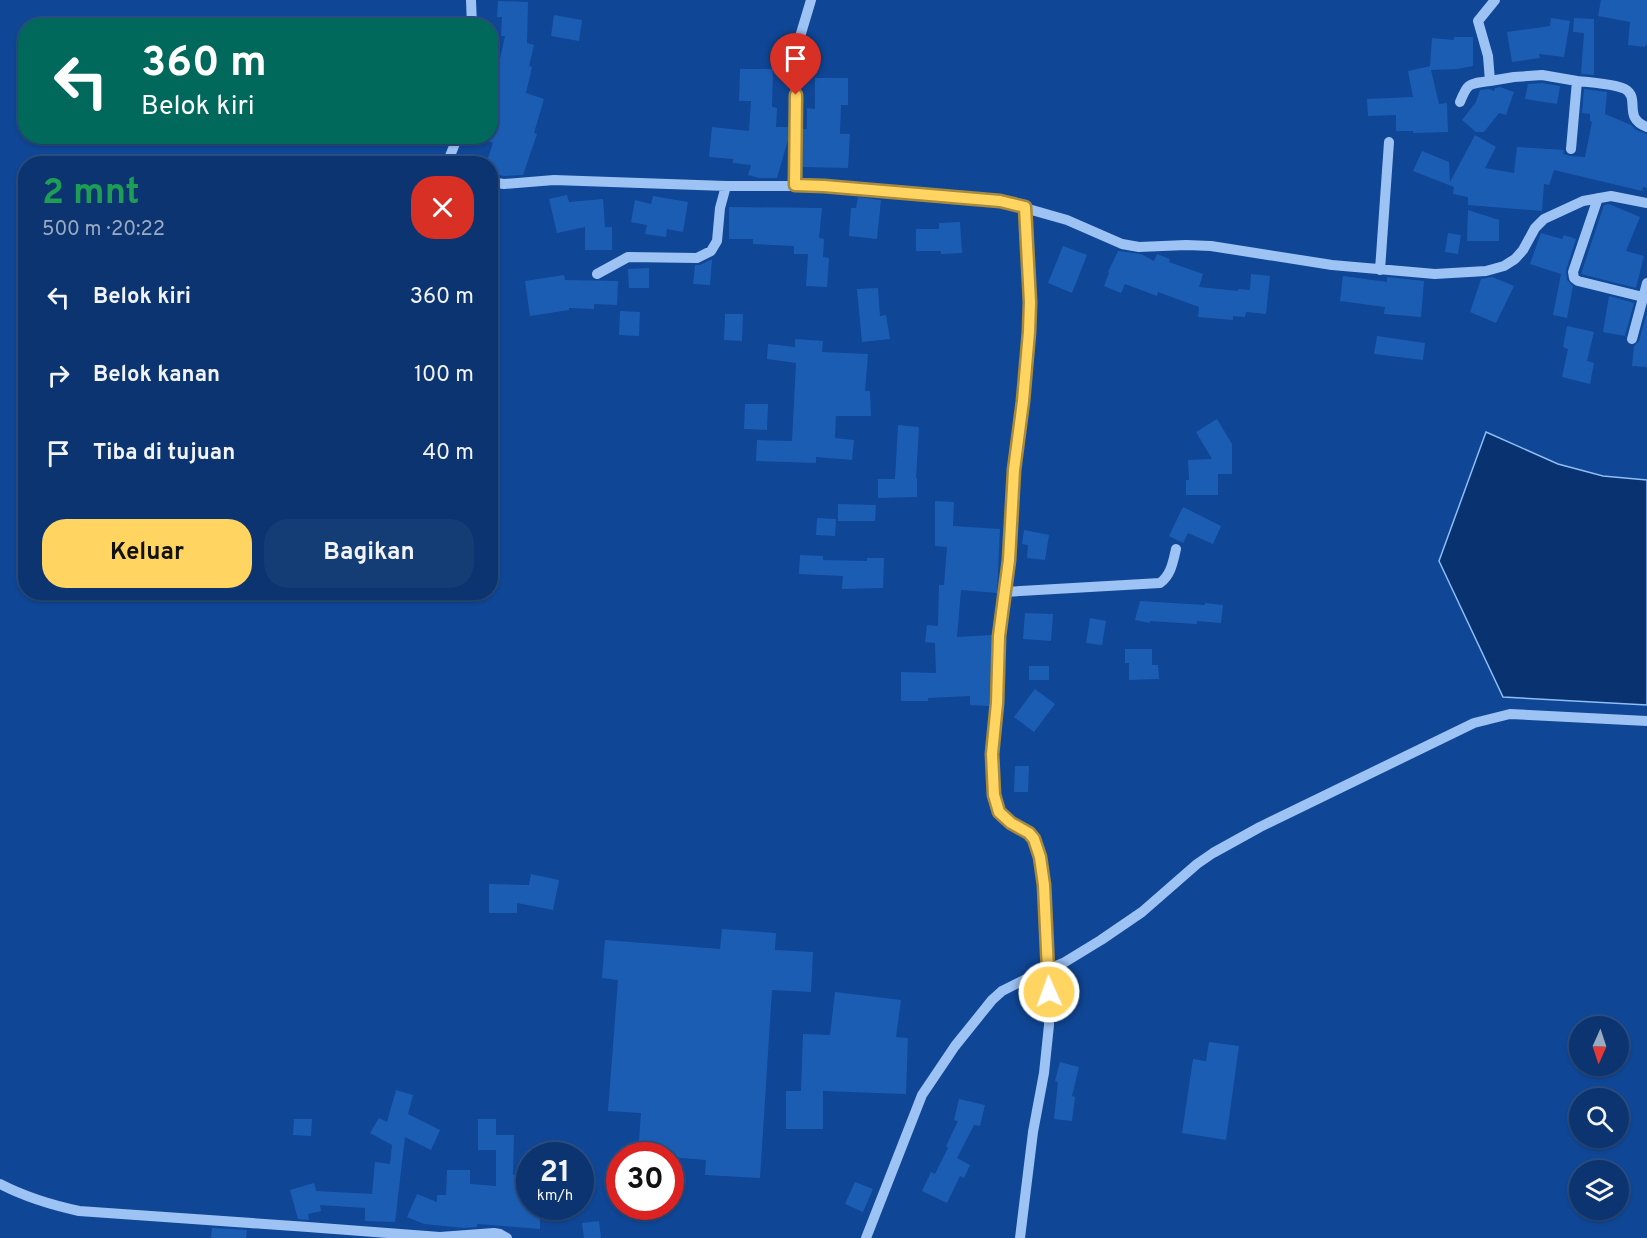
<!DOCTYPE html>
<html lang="id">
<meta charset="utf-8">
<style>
:root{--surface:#0b3470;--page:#143c75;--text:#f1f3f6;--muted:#9aaac3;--line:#2b4f83;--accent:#ffd460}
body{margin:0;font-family:Overpass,sans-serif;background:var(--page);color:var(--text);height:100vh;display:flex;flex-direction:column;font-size:22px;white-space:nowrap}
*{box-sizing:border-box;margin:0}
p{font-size:20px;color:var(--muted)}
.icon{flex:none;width:33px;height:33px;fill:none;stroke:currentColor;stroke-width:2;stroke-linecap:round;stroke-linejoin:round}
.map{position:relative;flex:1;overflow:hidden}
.drawer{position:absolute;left:18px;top:156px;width:480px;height:444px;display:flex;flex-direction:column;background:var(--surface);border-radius:24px;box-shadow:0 2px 4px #0004,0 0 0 2px var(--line)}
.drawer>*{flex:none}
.hud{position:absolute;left:18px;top:18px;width:480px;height:126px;border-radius:24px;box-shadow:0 2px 4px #0004,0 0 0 2px var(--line);background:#00695c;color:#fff;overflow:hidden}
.needle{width:39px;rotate:183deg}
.tools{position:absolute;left:1569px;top:1016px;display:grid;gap:12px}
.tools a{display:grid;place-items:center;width:60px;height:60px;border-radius:50%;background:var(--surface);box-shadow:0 2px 4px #0004,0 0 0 2px var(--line);font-size:30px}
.speed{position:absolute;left:516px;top:1142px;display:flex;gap:12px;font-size:30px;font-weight:700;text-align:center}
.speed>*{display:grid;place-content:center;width:78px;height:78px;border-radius:50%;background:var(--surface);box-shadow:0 2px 4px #0004,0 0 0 2px var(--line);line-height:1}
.speed small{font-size:15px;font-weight:400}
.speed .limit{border:9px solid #d22;background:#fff;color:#111}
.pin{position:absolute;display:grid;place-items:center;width:51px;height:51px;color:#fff;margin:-62px -26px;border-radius:50% 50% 50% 0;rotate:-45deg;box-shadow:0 0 6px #0007}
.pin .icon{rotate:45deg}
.me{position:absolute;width:66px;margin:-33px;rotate:358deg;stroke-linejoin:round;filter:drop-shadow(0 0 4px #0008)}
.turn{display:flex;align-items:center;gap:21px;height:126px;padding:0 24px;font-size:27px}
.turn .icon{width:78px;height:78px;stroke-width:2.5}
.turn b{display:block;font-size:42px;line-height:51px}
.round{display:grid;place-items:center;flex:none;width:63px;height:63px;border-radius:24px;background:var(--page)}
.summary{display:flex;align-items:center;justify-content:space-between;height:102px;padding:0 24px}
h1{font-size:36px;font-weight:700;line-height:45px;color:#1e9e55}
.action{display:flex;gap:12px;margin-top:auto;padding:12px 24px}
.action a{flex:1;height:69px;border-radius:24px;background:var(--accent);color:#111;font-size:24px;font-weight:700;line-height:69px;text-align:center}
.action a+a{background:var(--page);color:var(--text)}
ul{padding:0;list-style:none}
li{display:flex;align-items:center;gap:18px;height:78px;padding:0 24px}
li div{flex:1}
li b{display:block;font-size:22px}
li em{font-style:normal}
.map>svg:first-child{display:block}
.water{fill:#093370;stroke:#8ebdf8;stroke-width:1.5}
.building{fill:#1c5db4}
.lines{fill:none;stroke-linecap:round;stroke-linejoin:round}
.minor{stroke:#9dc2f4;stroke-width:10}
.route-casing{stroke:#a68a3e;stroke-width:15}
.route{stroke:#ffd460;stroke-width:10}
</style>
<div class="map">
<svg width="1647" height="1238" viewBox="0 0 1647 1238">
<rect width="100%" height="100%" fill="#0f4695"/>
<!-- water -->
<path class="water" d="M1486,432L1558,464L1603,476L1647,480V705L1503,697L1439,561Z"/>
<!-- building -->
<path class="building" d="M1601,0H1647V45H1645V47L1628,45L1630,22L1598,16Z
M498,1L528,2L527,43L534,45L529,66L532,67L526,93L544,99L534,133L537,134L523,175L504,176L490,173V164H486L493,143L488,141L497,115L490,112V83L494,85L505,36H501L502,17H497Z
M554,15L582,20L579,41L551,36Z
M1551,18L1570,21L1564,57L1539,54L1540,58L1512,62L1507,32L1550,26Z
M1574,18L1594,19V75L1581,74L1584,33L1573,32Z
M1454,37H1473V66L1457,69L1431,70L1439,104L1447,103L1448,132L1413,133V131H1396V115L1368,116L1367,99L1413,97L1408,71L1430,66L1432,38L1454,40Z
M740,69H773L772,107L777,108L776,127H788V140L777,178H759L748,175L751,165L733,163V159L709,157L712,127L749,131L751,101H739Z
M815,78H848V105H841L840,134H850L848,168L803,167V129H807V108L815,109Z
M1542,83L1560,86L1557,104L1525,99L1528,84Z
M1500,87L1514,92L1506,115L1499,113L1484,132H1476L1462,120L1476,102L1480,90L1489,89L1494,91L1495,88Z
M1584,89L1607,92L1605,114L1631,125L1636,130L1647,134V188L1643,187L1642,191L1554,170L1549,185L1544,184L1542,211L1468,205V197L1453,194L1454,187L1413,171L1422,151L1449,162L1450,182L1475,135L1496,147L1485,168L1514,173L1517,147L1564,150L1563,154L1570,156L1585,157L1592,122L1590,121V114L1582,113Z
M567,195L569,202L603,199L605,227H612V250H585V227L557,233L549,199Z
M653,196L688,202L683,232L667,229L666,237L645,234L647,225L631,222L635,200L651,204Z
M858,197L881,200L877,239L849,236L851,208H856Z
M1609,204L1640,217L1626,251L1644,256L1636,288L1581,274L1604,205Z
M729,207L822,208L819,238L824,239L823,257L829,258L827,287L806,286L808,254H794V246L753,244V239H729Z
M1468,210L1499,220V241H1467Z
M960,222L962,253L941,254V251H916V229H939V223Z
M1448,233L1461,235L1458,254L1445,252Z
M1541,233L1562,239L1564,235L1576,239L1566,270L1567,280L1573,286L1567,318L1553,315L1561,274L1530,264Z
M1063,246L1087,255L1072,293L1048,283Z
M1118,251L1141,254L1154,261L1157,254L1170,259L1169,262L1203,274L1199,287L1238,291V289L1250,290L1251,274L1270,276L1266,314L1246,312L1245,317L1233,316V320L1198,317L1199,307L1158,292L1157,296L1125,284L1121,293L1104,286L1109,273L1108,272Z
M710,260H712L710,285L693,284L695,265H700Z
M649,268V288H629L628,269Z
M564,275L565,280L618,281L617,305L594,304V309L569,308V310L530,316L525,281Z
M1343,276L1387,282V277L1424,281L1421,317L1384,314L1385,307L1340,301Z
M1492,277L1514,286L1496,323L1470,312L1481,279Z
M878,288L880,316L886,315L890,339L862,342L857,289Z
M1609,296L1634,303L1625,336L1603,332Z
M620,311L640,312L639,336L619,335Z
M1647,312V367L1632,366L1634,346L1639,341Z
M725,314H743L742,341L724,340Z
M1567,326L1594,332L1587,361L1594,363L1590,384L1562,377L1568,349L1563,347Z
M1377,336L1425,343L1423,360L1374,354Z
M795,339L823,341L822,352L868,354L865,391H870L871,416H836L835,438L854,440L852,460L816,457V463L756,461L757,440L792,441L796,363L767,359L768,344L795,347Z
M745,404H768L767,430L744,429Z
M1217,419L1232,444V474H1218V495H1186V480H1189L1188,460L1212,459L1196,432Z
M898,425L919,427L916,478H917V497L878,498V479H895Z
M935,501L954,502L953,526L1000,529L997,593L961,590L957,637L992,635L989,706L970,705V696L928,698V701H901V672L936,673L935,643L925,642L927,625L938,626L939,585H944L947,547L935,546Z
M838,504L876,505L875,521H838Z
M1183,507L1221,526L1213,544L1188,533L1183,543L1169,536Z
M817,518L836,519L835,536L816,535Z
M1024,530L1049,535L1045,560L1027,558L1028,545L1022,544Z
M800,555L823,556V560L867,561V558H884L883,588L842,589L843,576L799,574Z
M1140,601L1205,605V603L1223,605L1221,623L1197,621V624L1150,621V623L1135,620Z
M1025,613L1053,614L1051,641L1023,639Z
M1090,618L1106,621L1102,645L1086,643Z
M1125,649H1152V665H1158L1159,679L1129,680V663H1125Z
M1029,666H1049V680H1029Z
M1035,689L1055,704L1034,732L1014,717Z
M1015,766H1029L1028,792H1014Z
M531,874L559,880L553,910L517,903V913H489V884L529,885Z
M722,929L776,933L775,950L813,952L811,992L772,990L760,1178L705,1175L706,1160L670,1157V1155L638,1154L641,1113L608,1111L618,980L602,978L605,940L720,949Z
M835,992L901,1000L896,1037L908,1038L906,1094L823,1091V1129H786V1091H801L803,1034L830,1035Z
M1209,1042L1239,1046L1226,1140L1182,1133L1193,1059L1206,1061Z
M1060,1062L1079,1067L1072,1096L1075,1097L1072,1121L1054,1119L1058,1082L1055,1081Z
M396,1090L413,1095L408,1114L440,1130L431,1150L405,1137L395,1222L365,1221V1208L320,1205L321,1211L308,1214L309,1220L298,1219L290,1190L314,1183L316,1191L372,1194L375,1162L390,1164L392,1145L370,1133L379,1118L387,1122Z
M959,1099L985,1105L980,1126L974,1125L957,1158L970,1165L964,1178L960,1176L947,1203L922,1191L931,1172L935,1174L948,1148L946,1146L958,1121L954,1120Z
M294,1119H312L311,1136L293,1135Z
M478,1119H496V1135H514L513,1175L530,1176V1214H540V1229L477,1224V1227L464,1228L424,1224L407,1217L417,1194L437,1202V1195H446L447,1170H470V1184L496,1186V1150H478Z
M855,1182L873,1189L863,1212L845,1204Z
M599,1221L601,1238H584L582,1223Z
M212,1228L247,1230L246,1238H211Z"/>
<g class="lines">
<!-- minor -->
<path class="minor" d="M471,0L472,26
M1495,0L1478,21L1488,56L1490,81L1514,77L1542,75L1577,81L1571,149
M1577,81C1589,82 1616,84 1625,89C1641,98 1622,118 1647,127
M1460,102C1468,82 1469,84 1490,81
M448,164V161L458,136
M490,182L504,184L554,180L726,186H823L1000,201L1067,220L1122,244L1139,247L1186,245L1211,246L1332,265L1435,274L1486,271L1504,266L1515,259L1523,250L1535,228L1544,219L1583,201L1611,196L1647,203
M795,185L796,50L811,0
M1598,198L1573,272L1574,278L1578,281L1643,297
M1380,270L1389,142
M597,274L628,257L697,258L711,251L717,241L720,208L726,186
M1632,339L1647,283
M1005,592L1160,583C1171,575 1173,562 1176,549
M0,1184C25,1197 51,1205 79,1211L308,1227L440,1237L494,1233L500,1234L507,1238
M866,1238L922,1095L955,1046L992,1000L1002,991L1034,975L1065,962L1101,940L1142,912L1197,864L1213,853L1260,827L1474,723L1510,714L1647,721
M1020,1238L1033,1132L1044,1073L1049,1025V992L1044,885L1040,857L1034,839L1029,833L1005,819L999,812L996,804L991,754L997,703L999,636L1009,560L1014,470L1023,401L1029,332L1030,302L1025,207"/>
</g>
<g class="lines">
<defs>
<path id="route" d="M796,95L795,185L824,186L1000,201L1025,207L1030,302L1029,332L1023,401L1014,470L1009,560L999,636L997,703L992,754L994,795L999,812L1011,823L1029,833L1034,839L1040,857L1044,885L1049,992"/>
</defs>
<!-- route casing -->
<use href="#route" class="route-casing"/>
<!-- route -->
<use href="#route" class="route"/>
</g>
</svg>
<div class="tools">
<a><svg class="needle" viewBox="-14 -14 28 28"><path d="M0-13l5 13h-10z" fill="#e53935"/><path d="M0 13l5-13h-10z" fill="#9aaac3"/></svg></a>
<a><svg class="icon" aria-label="search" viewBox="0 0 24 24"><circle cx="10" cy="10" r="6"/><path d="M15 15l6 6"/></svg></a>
<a><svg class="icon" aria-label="layers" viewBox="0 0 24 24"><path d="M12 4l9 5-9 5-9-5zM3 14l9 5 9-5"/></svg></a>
</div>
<div class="speed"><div>21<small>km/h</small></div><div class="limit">30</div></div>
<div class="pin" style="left:796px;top:95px;background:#d93025"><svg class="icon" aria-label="arrive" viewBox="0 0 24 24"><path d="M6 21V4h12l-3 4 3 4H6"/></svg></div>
<svg class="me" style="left:1049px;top:992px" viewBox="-20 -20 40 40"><circle r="17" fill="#ffd460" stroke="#fff" stroke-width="3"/><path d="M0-11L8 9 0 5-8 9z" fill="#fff"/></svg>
<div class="hud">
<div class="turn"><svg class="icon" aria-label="left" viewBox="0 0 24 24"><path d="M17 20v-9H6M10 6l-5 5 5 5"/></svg><div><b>360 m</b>Belok kiri</div></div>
</div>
<section class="drawer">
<div class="summary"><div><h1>2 mnt</h1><p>500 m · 20:22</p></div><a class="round" style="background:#d93025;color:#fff"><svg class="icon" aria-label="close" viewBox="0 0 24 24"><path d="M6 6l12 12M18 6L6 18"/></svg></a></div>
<ul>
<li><svg class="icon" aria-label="left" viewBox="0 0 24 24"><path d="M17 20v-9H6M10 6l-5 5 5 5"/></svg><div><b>Belok kiri</b></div><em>360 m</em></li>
<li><svg class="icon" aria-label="right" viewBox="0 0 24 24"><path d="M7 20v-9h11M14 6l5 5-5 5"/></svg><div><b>Belok kanan</b></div><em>100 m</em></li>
<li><svg class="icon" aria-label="arrive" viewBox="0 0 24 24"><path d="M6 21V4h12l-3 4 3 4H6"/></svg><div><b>Tiba di tujuan</b></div><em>40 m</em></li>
</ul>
<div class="action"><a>Keluar</a><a>Bagikan</a></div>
</section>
</div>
